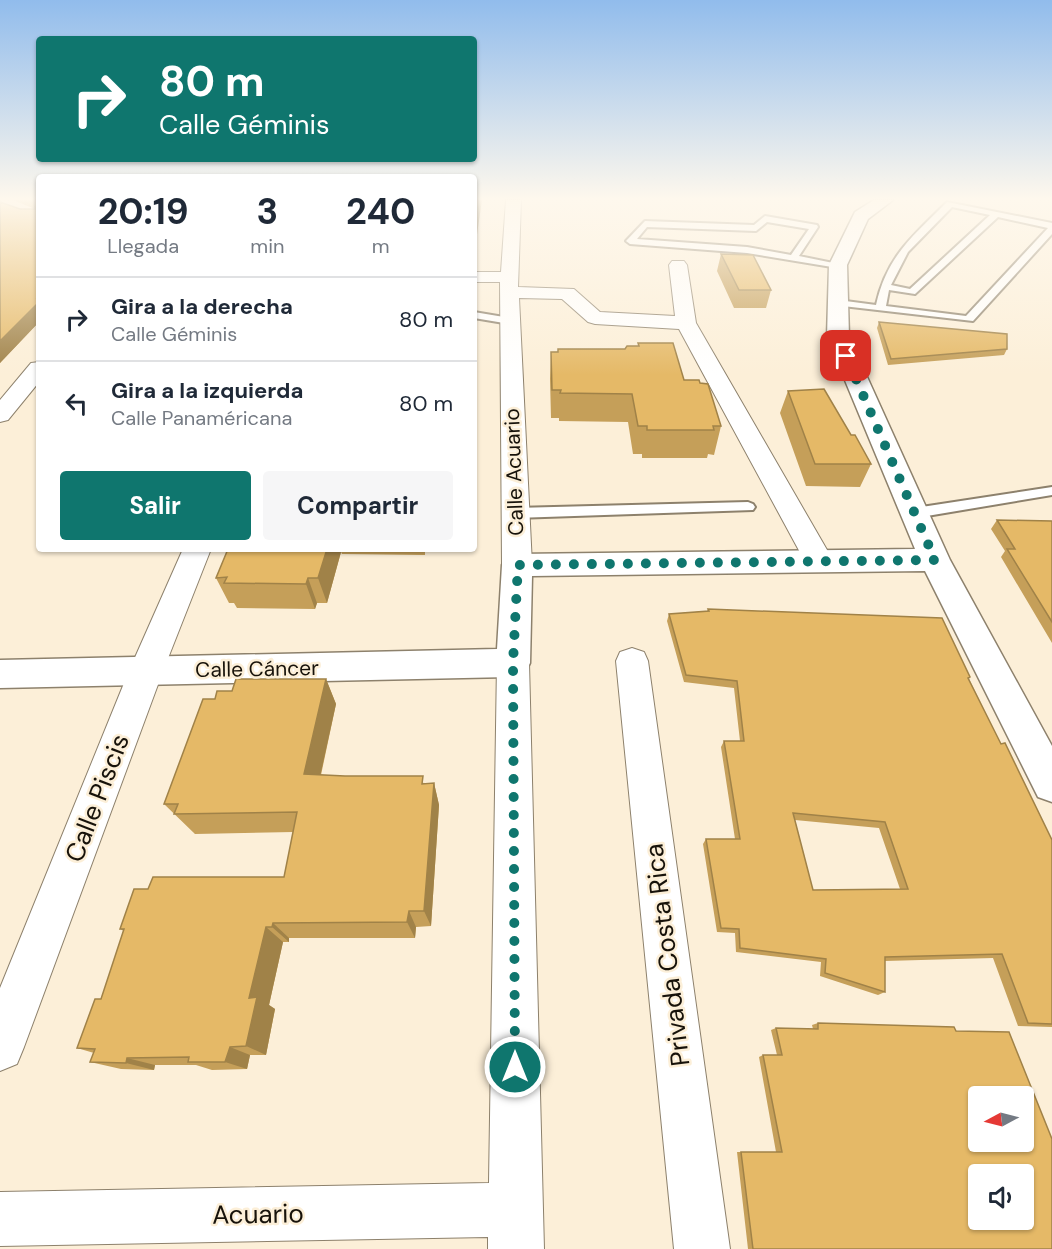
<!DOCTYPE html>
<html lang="es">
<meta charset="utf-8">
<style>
:root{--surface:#fff;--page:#f6f6f7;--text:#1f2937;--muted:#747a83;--line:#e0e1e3;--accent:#0f766e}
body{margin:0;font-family:"DM Sans",sans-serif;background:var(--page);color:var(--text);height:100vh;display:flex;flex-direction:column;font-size:22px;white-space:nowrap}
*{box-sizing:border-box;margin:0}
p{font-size:20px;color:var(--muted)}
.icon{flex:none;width:33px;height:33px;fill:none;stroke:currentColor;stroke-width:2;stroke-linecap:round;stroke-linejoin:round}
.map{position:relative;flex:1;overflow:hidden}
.drawer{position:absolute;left:36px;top:174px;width:441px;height:378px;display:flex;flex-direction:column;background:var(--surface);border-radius:6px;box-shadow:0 2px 4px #0004}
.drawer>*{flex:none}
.top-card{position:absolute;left:36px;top:36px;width:441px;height:126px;border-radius:6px;box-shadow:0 2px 4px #0004;background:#0f766e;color:#fff;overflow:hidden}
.needle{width:39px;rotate:263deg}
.tools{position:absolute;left:968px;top:1086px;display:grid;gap:12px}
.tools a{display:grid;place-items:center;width:66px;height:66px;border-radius:6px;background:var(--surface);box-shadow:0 2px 4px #0004;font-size:30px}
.pin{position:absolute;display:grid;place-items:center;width:51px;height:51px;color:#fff;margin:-26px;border-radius:12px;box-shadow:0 3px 9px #0006}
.me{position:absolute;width:66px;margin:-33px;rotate:0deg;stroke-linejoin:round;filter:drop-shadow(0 0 4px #0008)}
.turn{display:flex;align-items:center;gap:21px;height:126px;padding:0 24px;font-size:27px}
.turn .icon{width:78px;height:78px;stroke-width:2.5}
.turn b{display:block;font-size:42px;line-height:51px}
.eta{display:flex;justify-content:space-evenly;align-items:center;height:102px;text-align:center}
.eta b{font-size:36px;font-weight:700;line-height:42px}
.cta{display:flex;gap:12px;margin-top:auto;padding:12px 24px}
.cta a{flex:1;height:69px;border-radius:6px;background:var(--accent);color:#fff;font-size:24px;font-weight:700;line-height:69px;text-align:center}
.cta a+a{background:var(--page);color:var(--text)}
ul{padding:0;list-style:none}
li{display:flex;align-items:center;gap:18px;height:84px;padding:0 24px;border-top:2px solid var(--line)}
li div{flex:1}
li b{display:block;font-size:22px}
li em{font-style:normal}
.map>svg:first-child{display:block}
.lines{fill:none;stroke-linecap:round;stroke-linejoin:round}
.lane-casing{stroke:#8d816c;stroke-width:4}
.street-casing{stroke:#8d816c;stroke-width:2}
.secondary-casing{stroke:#8d816c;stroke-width:3}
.lane{fill:#fff;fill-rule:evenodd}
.street{fill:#fff;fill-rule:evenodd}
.secondary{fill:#fff;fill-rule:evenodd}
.wall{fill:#c59f59;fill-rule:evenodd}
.shaded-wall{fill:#a08248}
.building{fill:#e5b967;stroke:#a08248;stroke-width:1.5;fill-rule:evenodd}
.route{stroke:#0f766e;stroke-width:10;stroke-dasharray:0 18}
.labels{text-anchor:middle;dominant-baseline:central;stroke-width:5;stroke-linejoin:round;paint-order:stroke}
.street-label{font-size:21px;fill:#17120a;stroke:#fcefd8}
.near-street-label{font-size:26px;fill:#17120a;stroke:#fcefd8}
</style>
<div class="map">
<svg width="1052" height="1249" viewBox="0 0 1052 1249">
<rect width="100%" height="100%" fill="#fcefd8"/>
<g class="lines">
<defs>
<path id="lane" d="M947,202L1052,223V234L973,321L834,305L833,303L838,300L876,305C887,256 912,237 947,202ZM952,207L990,215L910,289L891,285L908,252ZM998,217L1048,228L966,316L886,306L889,290L915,294Z
M765,216L817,225L818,227L799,256L843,265L838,268L747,253L630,244L626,241L645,221L754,225ZM767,222L809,229L791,255L747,247L637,239L647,227L756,231Z
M474,312L510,318L515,321L510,324L474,318Z
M1052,487V495L915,518L908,513L915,508Z
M748,502L753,504L755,507L753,510L515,518L508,513L515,508Z"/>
<path id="street" d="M506,200H521L518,287L574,289L600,312L675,316L669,265L672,261H684L687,265L696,323L834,562L829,569L819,572L809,569L679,329L595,324L588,322L562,299L519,298L532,565L527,572L517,576L507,572L502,565L500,282H474V272H501Z
M39,362V382L8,420L0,422V400L31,363Z
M183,549H211L163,671L24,1047L17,1064L0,1071V988L129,671Z
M632,648L644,652L648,661L730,1249H674L616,661L620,652Z
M513,650L525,654L529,663L544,1249H488V1237L0,1246V1192L489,1183L497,663L501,654Z"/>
<path id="secondary" d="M874,200H893L868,219L847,265L849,337L950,560L1052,746V802L1038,797L925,571L532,576L530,663L525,673L513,677L0,688V660L497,649L502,565L506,557L517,554L915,549L827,337L829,265L855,212Z"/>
</defs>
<!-- lane casing -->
<use href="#lane" class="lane-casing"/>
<!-- street casing -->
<use href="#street" class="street-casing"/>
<!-- secondary casing -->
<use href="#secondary" class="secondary-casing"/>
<!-- lane -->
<use href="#lane" class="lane"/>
<!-- street -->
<use href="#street" class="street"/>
<!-- secondary -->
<use href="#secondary" class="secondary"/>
</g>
<!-- wall -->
<path class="wall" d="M13,200H39V322L0,363V202L20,209H35Z
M721,254L771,290L766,308H734L717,271Z
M879,322L1007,349L1004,355L888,365L877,328Z
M638,343L684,380L721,426L714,455L708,454L707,458H642V454H633L628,422L559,421V418H551L550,379L551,352L625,349L638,346Z
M788,391L851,435L871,464L860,487L806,486L780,413Z
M997,520L1052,521V643L1001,557L1005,551L991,529Z
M228,549H434V550H425V555L342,554L341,552L327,603H317L315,609L237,608L234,603H229L216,578Z
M708,609L970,677L969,679L1001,744L1052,840V1027L1018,1026L993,958L885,961V992L878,995L820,976L821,962L736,952L735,933L717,932L703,844L706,839H735L721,747L724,741H740L734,688L684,682L667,621L669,614L707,611ZM795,820L879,828L900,889L813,890Z
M326,679L336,704L321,775L425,783H434L439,805L431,926L416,927L415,938H289V942H283L269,1005L275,1009L266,1055H250L247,1069L212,1070L196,1065H155L154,1070L121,1069L90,1062L94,1053L77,1048L101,999L124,931L120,929L148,889L284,877L293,832L195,834L164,804L215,699L232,691Z
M818,1023L1052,1249H748L737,1152H776L759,1057L763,1055H777L771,1030L776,1028L813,1029L812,1025Z"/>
<!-- shaded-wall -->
<path class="shaded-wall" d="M479,200H482L474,255V229Z
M39,302V322L0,363V341Z
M327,549H340L341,552L327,603L318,578Z
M308,578L317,603L315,609L306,584Z
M326,679L336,704L316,795L304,774Z
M434,783L439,805L431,926L424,911Z
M409,911L416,927L415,938L407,922Z
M273,923L289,938V942L272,927Z
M266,927L283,942L269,1005L275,1009L266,1055L246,1046L249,998Z
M230,1047L250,1055L247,1069L225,1062Z
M127,1058L155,1065L154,1070L126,1063Z"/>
<!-- building -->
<path class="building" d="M34,200H39V295L37,298H39V302L0,341V202L20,209H35Z
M474,200H479L474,229Z
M721,254L753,255L771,290H739Z
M879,322L1007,334V349L891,359Z
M638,343H673L684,380H699L700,383L708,384L721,426H713L714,430H647V426H638L632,394L560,393L561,390H552L551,352H558V349H625L627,346H639Z
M824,389L851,435H855L871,464H815L788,391Z
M997,520L1052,521V622L1007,549H1015Z
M228,549H327L318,578H308L306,584L224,583L227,577L216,578Z
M708,609L942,618L970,677L968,678L1001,744L1005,743L1052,840V1024L1028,1023L1002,954L885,957V992L825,973L826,959L740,948L739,929L721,928L706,839H740L724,741H744L737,681L686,675L669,614L709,611ZM793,813L885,822L908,889L813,890Z
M236,679H326L304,774L345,776H423L422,784L434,783L424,911H409L407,922L273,923L272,927H266L249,998L257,997L246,1046L230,1047L225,1062H188L189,1057L127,1058L126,1063L90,1062L95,1049L77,1048L95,999H101L124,929H120L134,889H148L153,877H284L297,812L174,814L178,804H164L203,699H215L217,691H232Z
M818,1023L954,1027L956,1031L1009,1032L1052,1139V1249H753L741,1152H782L763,1055H782L776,1028L818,1029ZM978,1096H1023V1142H978ZM978,1174H1023V1220H978Z"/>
<!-- sky -->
<linearGradient id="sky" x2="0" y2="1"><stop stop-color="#91bcec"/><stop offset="0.53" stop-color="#fef8ed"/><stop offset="1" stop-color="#fef8ed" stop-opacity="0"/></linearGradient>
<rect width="1052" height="375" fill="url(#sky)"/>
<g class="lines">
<!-- route -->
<path class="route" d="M515,1067L513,663L518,565L935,560L846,356"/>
</g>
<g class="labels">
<!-- street labels -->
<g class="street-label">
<text transform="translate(514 472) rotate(-92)">Calle Acuario</text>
<text transform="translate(257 669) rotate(-1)">Calle Cáncer</text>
</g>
<!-- near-street labels -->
<g class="near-street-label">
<text transform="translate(97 798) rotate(-69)">Calle Piscis</text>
<text transform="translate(667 955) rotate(-97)">Privada Costa Rica</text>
<text transform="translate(258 1214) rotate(-1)">Acuario</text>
</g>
</g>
</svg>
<div class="tools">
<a><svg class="needle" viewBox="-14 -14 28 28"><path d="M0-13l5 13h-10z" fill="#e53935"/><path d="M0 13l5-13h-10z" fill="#747a83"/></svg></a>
<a><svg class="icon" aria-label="sound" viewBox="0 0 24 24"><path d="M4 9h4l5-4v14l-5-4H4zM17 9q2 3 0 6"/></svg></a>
</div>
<div class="pin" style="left:846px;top:356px;background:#d93025"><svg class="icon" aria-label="arrive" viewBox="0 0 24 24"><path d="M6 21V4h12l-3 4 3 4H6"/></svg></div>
<svg class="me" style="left:515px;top:1067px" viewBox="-20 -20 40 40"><circle r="17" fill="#0f766e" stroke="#fff" stroke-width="3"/><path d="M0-11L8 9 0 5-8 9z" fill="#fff"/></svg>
<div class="top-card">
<div class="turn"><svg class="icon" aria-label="right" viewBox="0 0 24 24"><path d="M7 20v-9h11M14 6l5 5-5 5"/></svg><div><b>80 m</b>Calle Géminis</div></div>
</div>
<section class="drawer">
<div class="eta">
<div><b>20:19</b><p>Llegada</p></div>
<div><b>3</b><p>min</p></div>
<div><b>240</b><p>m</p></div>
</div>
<ul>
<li><svg class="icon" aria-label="right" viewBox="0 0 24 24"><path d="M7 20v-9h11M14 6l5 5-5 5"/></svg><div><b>Gira a la derecha</b><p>Calle Géminis</p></div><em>80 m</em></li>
<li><svg class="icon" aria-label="left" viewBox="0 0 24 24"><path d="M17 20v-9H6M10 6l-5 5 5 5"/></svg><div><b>Gira a la izquierda</b><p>Calle Panaméricana</p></div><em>80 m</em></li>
</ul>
<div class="cta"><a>Salir</a><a>Compartir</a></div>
</section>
</div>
